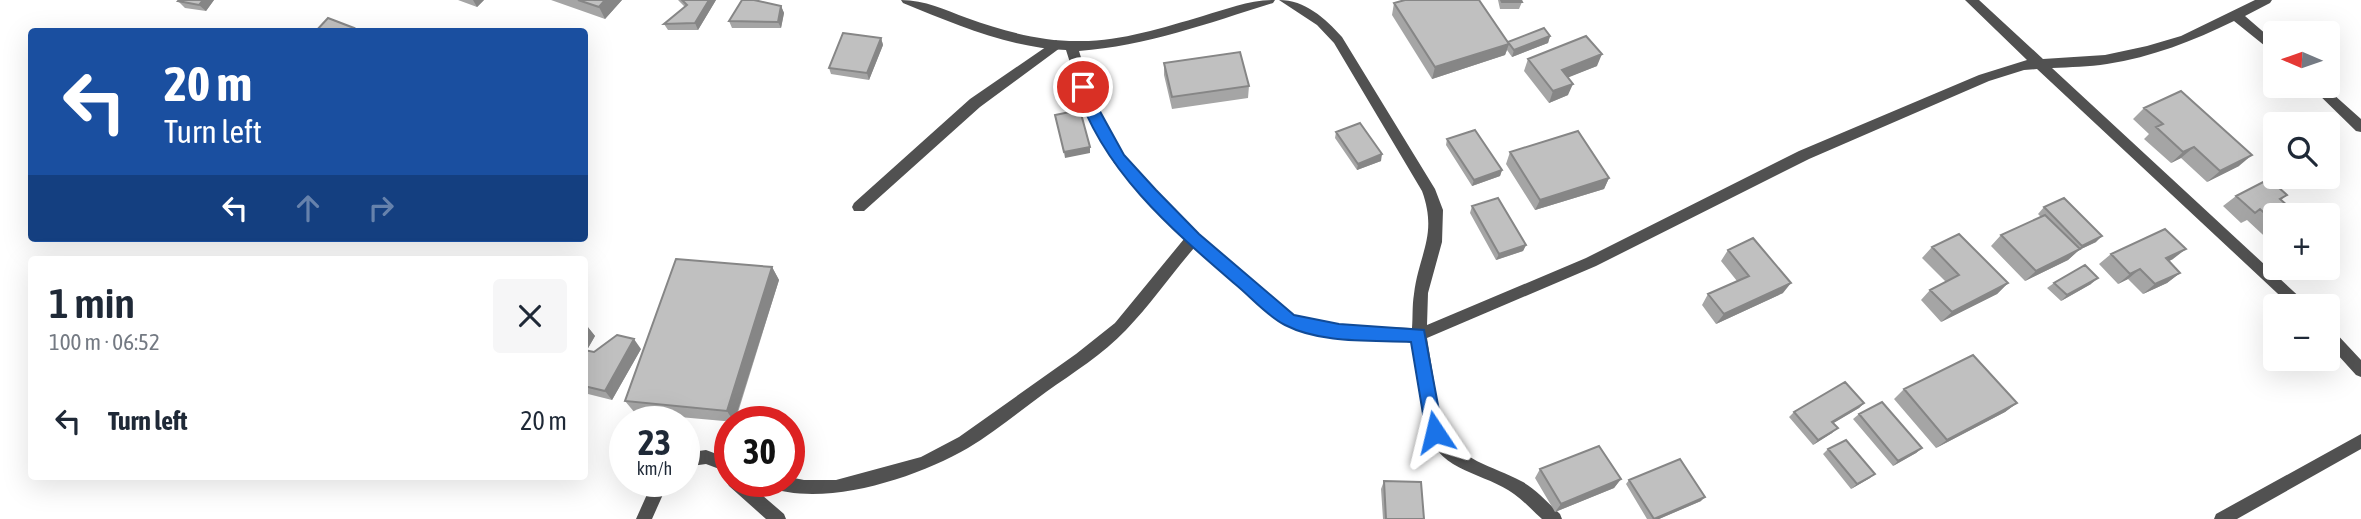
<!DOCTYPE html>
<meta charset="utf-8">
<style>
:root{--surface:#fff;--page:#f6f6f7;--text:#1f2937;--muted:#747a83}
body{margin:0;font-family:"Asap Condensed",sans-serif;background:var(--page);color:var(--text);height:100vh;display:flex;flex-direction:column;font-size:26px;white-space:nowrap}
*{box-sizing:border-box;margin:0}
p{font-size:23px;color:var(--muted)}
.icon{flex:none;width:38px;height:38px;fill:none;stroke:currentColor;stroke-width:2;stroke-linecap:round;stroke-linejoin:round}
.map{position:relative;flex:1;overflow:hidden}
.details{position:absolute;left:28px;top:256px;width:560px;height:224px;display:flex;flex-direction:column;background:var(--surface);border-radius:7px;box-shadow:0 7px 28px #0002}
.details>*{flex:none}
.hud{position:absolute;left:28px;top:28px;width:560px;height:214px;border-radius:7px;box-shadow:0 7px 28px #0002;background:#1a4fa0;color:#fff;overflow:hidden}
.needle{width:46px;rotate:272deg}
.fabs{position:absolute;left:2263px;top:21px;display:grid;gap:14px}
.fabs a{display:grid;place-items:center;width:77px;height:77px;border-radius:7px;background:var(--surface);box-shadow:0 7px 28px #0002;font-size:35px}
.speed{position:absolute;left:609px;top:406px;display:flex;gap:14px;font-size:35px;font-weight:700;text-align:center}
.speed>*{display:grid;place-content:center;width:91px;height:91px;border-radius:50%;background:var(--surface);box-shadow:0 7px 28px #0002;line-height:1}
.speed small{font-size:18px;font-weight:400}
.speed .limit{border:10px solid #d22;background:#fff;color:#111}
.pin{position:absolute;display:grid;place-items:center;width:60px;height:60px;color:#fff;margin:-30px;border:4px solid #fff;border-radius:50%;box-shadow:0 2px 7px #0007}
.me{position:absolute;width:77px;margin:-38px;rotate:350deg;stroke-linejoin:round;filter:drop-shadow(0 0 5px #0008)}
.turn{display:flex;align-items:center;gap:24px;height:147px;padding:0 21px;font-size:32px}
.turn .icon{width:91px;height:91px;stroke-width:2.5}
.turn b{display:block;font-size:49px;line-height:60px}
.lanes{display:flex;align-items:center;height:66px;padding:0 21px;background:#0003;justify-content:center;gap:35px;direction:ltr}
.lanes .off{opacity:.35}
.round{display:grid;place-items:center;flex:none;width:74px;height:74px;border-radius:7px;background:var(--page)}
.headline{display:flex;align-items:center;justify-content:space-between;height:119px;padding:0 21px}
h1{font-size:42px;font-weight:600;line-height:52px}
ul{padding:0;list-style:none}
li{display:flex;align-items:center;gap:21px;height:91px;padding:0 21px}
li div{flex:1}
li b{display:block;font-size:26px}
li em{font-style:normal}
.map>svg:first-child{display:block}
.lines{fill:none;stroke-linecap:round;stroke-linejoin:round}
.service{fill:#515151;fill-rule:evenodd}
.minor{fill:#515151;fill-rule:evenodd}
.wall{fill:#a5a5a5}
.shaded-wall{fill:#868686}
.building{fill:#c0c0c0;stroke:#868686;stroke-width:2}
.route{fill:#1a73e8;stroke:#114b97;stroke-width:2}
</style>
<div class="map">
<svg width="2361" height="519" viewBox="0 0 2361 519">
<rect width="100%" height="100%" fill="#fff"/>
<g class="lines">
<!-- service -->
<path class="service" d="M1056,40L1062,45L1060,48L980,107L864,211H854L852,207L854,203L970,99Z"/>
<!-- minor -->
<path class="minor" d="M901,0C925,0 945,10 967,18C1003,31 1039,41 1077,41C1119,42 1162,28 1203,16C1227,9 1249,0 1275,0L1273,3C1209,23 1146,46 1079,51L1096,106L1124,155L1198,235L1294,316C1330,330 1374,326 1412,328C1413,317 1412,306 1414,294C1419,253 1438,235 1422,191L1334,43L1317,25L1279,0C1305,0 1325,18 1342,37L1435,189L1443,210L1442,242L1428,293L1427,325L1586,258L1799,151L1979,75L2027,60L1965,0H1979L2043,59L2105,55L2147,46L2181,36L2255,0H2272L2270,3L2245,16L2275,42V54L2234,21C2193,41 2152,57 2107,64C2089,67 2070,67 2052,68L2305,302L2307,306H2291L2037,69L2024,70L1989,81L1809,159L1596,266L1427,338L1442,430C1459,460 1493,466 1521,481C1535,488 1548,503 1560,514L1562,519H1542C1533,511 1524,501 1514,494C1486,473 1440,472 1428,433C1419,407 1417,369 1413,341L1307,333L1284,324L1194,248C1171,275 1150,305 1126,330C1103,354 1073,373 1046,392C1020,411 995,432 968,448C916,478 823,509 765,486L762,481H789V477L804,480H836L921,457L959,437L1076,354L1115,323L1184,239L1114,163L1084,107L1066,50C1009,48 955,24 903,3Z
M2310,86H2324L2361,119V132L2356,131Z
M2328,329L2333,330L2361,360V377L2356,375L2328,344Z
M2361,434V449L2237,519H2214L2216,514Z
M706,450L730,459V473L706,464L684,467V453Z
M730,475V481H746L784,514L786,519H766L729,486L726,481Z
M653,481H669L652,519H636Z"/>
</g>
<!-- wall -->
<path class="wall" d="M179,0H214L206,11L185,8L178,1Z
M458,0H484L477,7Z
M551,0H622L605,19Z
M678,0H716L698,30H668L664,24L685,7Z
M1498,0H1521L1522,2L1519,9H1500Z
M1394,3L1508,42L1550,36L1548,43L1512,57L1507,50L1505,55L1432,79L1392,15Z
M781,6L784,13L781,28H732L729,21Z
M881,38L883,45L869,80L831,74L829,68Z
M1528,59L1597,66L1568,77V95L1549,103L1524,71Z
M1164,63L1249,86L1248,98L1172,109L1164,75Z
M2144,108L2239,166L2207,182L2181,158L2171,163L2144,139L2149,134L2133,119Z
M1336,132L1381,161L1357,170L1335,138Z
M1447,139L1502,170L1500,176L1472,186L1446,145Z
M1510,152L1609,178L1604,189L1535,210L1506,164Z
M2287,195L2281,200L2275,215V246L2247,220L2241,223L2223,206L2236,196Z
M1472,206L1526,245L1523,251L1496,260L1470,213Z
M2044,207L2096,242L2079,250L2068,260L2025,281L1991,246L2001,235L2041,217L2038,214Z
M1932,247L2008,283L1997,294L1941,322L1921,300L1930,290L1946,282L1922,258Z
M1728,250L1783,293L1716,324L1702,305L1708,294L1737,281L1721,261Z
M2111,254L2173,259L2169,261L2180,273L2167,283L2143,294L2128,279L2118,284L2099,264Z
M772,267L779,280L735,422L635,413L625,401Z
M2054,283L2091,284L2061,301L2047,288Z
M584,325L587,326L595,336L587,350L594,352L641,349L612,400L584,393Z
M1904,389L2017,403L2005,412L1936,448L1894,399Z
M1864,403L1859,408L1833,423L1832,433L1813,445L1789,417L1794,412Z
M1859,414L1922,448L1916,453L1893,466L1853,419Z
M1828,449L1870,478L1851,489L1823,454Z
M1540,469L1621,479L1614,488L1555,512L1535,478Z
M1629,480L1701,501L1659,519H1647L1626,484Z
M1384,481L1424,519H1383L1381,489Z"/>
<!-- shaded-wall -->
<path class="shaded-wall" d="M203,0H214L206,11L199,5Z
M473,0H484L477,7Z
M605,0H622L605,19L599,7Z
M709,0H716L698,30L695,23Z
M781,6L784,13L781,28L778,22Z
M1550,36L1548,43L1512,57L1514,50Z
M881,38L883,45L869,80L867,73Z
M1509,44L1505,55L1432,79L1435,67Z
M1602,54L1597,66L1557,82L1562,70Z
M1573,84L1568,95L1549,103L1553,91Z
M1090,147V153L1065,158L1064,152Z
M2194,147L2181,158L2171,163L2183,152Z
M1382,154L1381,161L1357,170L1358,164Z
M2252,155L2239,166L2207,182L2220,171Z
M1502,170L1500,176L1472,186L1474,180Z
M1609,178L1604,189L1535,210L1540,200Z
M2102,236L2096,242L2079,250L2068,260L2025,281L2036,271L2075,252L2082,246Z
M1526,245L1523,251L1496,260L1499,254Z
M2186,249L2173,259L2153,269L2166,258Z
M772,267L779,280L734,422L727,411Z
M2140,269L2128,279L2118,284L2130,274Z
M2180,273L2167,283L2143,294L2155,284Z
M2098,278L2091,284L2061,301L2067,295Z
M1791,283L1783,293L1716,324L1724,314Z
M2008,283L1997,294L1941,322L1952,312Z
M587,326L595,336L584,355V331Z
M634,339L641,349L612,400L605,391Z
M1864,403L1859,408L1827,427L1832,422Z
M2017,403L2005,412L1936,448L1947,440Z
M1838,428L1832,433L1813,445L1818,440Z
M1922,448L1916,453L1893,466L1898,461Z
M1875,474L1870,478L1851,489L1857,484Z
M1621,479L1614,488L1555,512L1561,504Z
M1705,497L1701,501L1659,519H1653Z"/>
<!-- building -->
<path class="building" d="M179,0H203L199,5L178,1Z
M578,0H605L599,7Z
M682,0H709L695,23L664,24L687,5Z
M742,0H754L781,6L778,22L729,21Z
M1405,0H1479L1509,44L1435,67L1394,3Z
M1501,0H1521L1522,2H1502Z
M328,18L354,28L350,32H315Z
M1544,28L1550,36L1514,50L1508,42Z
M843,33L881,38L867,73L829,68Z
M1586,36L1602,54L1562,70L1573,84L1553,91L1528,59Z
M1240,52L1249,86L1172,97L1164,63Z
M2181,91L2252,155L2220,171L2194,147L2183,152L2156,127L2163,124L2144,108Z
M1080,110L1090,147L1064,152L1055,115Z
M1360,123L1382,154L1358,164L1336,132Z
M1475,130L1502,170L1474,180L1447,139Z
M1578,131L1609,178L1540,200L1510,152Z
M2269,179L2287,195L2280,199L2298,215H2275V223L2260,209L2255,213L2236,196Z
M1498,198L1526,245L1499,254L1472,206Z
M2064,198L2102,236L2082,246L2044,207Z
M2045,215L2080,249L2036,271L2001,235Z
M2165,229L2186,249L2166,258L2180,273L2155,284L2140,269L2130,274L2111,254Z
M1959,234L2008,283L1952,312L1930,290L1959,275L1932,247Z
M1753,238L1791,283L1724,314L1708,294L1749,276L1728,250Z
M676,259L772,267L727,411L625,401Z
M2085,265L2098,278L2067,295L2054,283Z
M617,335L634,339L605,391L584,386V350L594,352Z
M1973,355L2017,403L1947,440L1904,389Z
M1845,382L1864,403L1832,422L1838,428L1818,440L1794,412Z
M1882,402L1922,448L1898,461L1859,414Z
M1846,440L1875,474L1857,484L1828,449Z
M1599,446L1621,479L1561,504L1540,469Z
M1680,459L1705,497L1654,519L1629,480Z
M1384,481L1421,482L1424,519H1386Z"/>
<!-- route -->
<path class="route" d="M1083,81L1089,83L1097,106L1124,155L1156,190L1199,234L1294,315L1339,324L1424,330L1443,432L1441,437L1435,439L1429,437L1426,432L1411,342C1371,340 1322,344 1285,325C1267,316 1251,297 1235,284C1171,229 1102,170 1076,87Z"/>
</svg>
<div class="fabs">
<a><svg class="needle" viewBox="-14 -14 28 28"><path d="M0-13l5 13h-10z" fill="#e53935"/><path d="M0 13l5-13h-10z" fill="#747a83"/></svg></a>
<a><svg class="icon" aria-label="search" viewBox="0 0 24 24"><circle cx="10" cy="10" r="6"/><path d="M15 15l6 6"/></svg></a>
<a>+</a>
<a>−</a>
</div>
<div class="speed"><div>23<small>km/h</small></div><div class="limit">30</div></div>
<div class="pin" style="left:1083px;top:87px;background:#d93025"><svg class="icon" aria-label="arrive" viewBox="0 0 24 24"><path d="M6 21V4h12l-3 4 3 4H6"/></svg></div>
<svg class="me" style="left:1435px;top:432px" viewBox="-20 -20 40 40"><path d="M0-17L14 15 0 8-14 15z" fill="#1a73e8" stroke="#fff" stroke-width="4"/></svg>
<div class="hud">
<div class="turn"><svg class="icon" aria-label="left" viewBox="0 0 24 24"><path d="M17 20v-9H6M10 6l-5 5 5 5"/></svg><div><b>20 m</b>Turn left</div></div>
<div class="lanes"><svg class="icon" aria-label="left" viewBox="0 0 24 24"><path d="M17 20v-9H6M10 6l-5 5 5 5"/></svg><svg class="icon off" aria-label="ahead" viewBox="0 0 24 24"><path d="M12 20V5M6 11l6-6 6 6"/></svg><svg class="icon off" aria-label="right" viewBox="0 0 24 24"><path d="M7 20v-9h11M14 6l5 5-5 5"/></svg></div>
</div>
<section class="details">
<div class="headline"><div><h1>1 min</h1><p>100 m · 06:52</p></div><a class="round"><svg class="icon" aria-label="close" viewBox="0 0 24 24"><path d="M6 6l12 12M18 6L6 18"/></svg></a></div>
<ul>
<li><svg class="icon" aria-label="left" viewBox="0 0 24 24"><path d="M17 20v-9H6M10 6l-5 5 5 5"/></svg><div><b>Turn left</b></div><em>20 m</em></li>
</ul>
</section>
</div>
